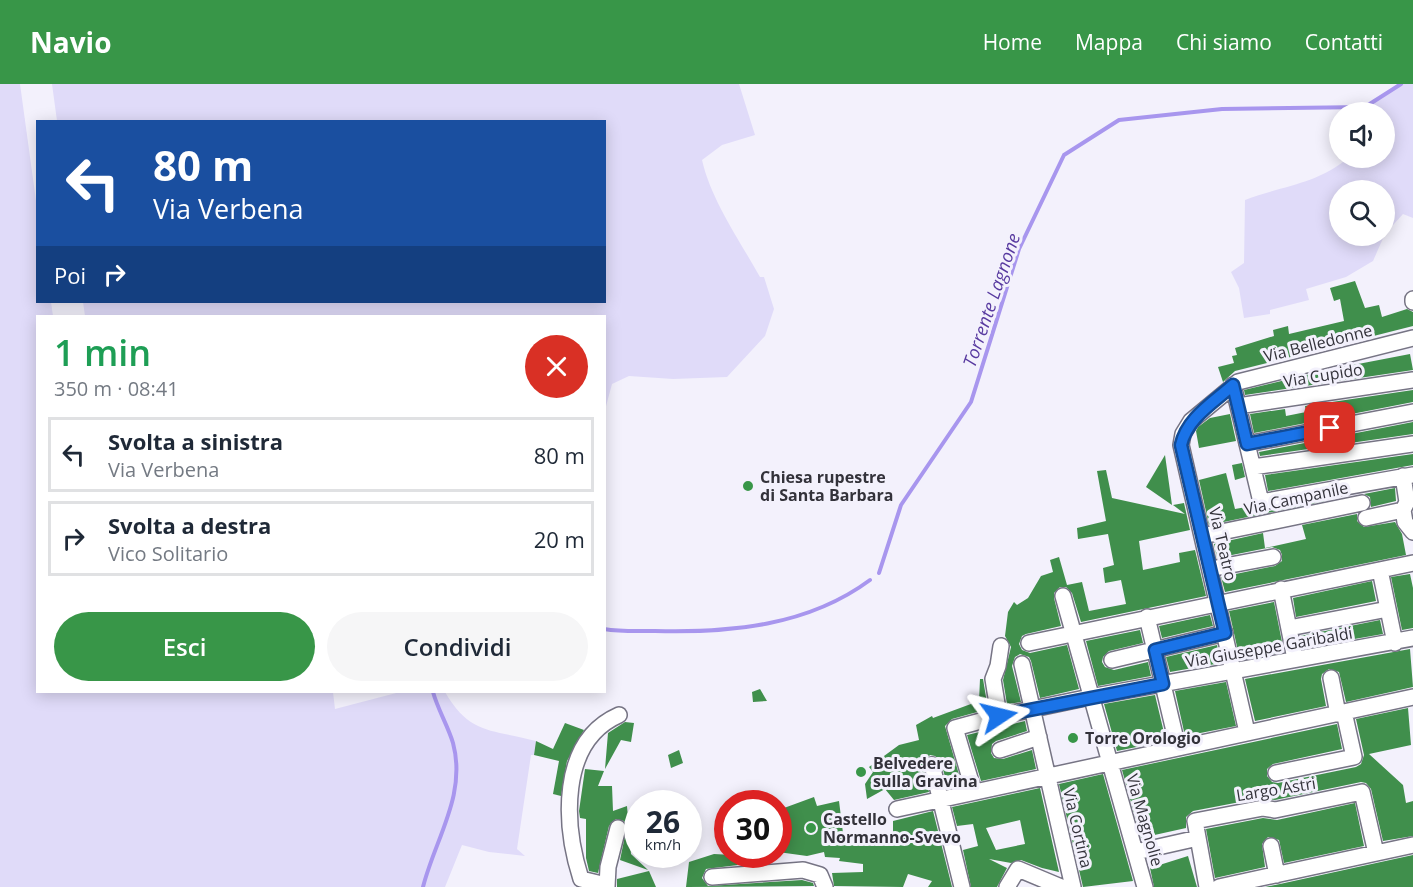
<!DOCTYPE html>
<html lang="it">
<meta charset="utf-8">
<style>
:root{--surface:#fff;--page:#f6f6f7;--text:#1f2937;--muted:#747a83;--line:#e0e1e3;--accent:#389648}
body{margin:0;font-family:"Open Sans",sans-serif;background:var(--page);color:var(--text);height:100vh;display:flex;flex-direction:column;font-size:22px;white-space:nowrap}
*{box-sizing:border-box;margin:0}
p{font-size:20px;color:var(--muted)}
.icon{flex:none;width:33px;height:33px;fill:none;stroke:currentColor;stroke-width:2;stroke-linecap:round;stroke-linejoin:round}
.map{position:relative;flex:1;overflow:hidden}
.sheet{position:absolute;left:36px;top:231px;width:570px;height:378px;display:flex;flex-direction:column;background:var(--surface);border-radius:0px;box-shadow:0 3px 15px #0003}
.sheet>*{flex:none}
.banner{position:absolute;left:36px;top:36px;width:570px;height:183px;border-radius:0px;box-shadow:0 3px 15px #0003;background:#1a4fa0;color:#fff;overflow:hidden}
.tools{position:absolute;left:1329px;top:18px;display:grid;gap:12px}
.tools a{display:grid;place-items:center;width:66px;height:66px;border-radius:50%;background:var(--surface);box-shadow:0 3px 15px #0003;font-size:30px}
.speed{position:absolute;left:624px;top:706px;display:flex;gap:12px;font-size:30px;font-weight:700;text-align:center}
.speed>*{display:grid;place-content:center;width:78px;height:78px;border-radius:50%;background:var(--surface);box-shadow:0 3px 15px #0003;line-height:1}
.speed small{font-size:15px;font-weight:400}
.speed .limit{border:9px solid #d22;background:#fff;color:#111}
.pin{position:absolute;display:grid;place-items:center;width:51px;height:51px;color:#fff;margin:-26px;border-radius:12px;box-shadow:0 3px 9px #0006}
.me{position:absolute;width:66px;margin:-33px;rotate:80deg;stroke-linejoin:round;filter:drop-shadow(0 0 4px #0008)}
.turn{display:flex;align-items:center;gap:21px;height:126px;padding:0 18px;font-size:27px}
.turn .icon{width:78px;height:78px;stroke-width:2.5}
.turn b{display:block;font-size:42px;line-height:51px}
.then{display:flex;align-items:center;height:57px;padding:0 18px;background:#0003;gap:12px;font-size:22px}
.round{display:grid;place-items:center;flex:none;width:63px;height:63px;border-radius:32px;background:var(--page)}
.headline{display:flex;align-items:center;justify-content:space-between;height:102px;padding:0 18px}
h1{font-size:36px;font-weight:600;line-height:45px;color:#1e9e55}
.primary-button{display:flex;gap:12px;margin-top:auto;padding:12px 18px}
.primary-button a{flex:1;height:69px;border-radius:36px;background:var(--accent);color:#fff;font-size:24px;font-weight:600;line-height:69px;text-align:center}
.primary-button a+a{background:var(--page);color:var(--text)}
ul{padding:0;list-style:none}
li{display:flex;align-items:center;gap:18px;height:75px;margin:0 12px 9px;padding:0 6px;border:3px solid var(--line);border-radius:0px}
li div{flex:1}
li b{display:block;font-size:22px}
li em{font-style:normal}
header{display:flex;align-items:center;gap:36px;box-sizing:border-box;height:84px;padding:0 30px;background:var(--accent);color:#fff}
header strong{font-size:28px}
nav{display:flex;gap:33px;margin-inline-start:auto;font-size:21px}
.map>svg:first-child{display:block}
.green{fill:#e0dbf9}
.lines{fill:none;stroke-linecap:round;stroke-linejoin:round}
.stream{stroke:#a896ee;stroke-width:4}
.building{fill:#408f4c;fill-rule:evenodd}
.street-casing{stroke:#767484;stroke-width:18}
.street{stroke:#fff;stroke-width:15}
.route-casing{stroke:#114b97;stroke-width:15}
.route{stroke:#1a73e8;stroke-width:10}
.poi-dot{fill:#389648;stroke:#f3f1fc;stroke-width:2}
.labels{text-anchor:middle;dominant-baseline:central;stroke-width:6;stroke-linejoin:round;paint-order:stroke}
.street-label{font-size:16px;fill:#33323a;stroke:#f3f1fc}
.poi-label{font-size:16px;font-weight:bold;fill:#33323a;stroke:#f3f1fc;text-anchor:start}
.water-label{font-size:18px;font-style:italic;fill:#583aa0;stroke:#f3f1fc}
</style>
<header>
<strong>Navio</strong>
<nav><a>Home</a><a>Mappa</a><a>Chi siamo</a><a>Contatti</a></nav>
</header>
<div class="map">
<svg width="1413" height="803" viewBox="0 0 1413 803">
<rect width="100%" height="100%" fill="#f3f1fc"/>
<!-- green -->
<path class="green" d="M0,0H20L37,124L38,218H51L53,232H38V608H333L335,625L400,608H445C470,651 491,645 536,657L534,671H531L517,765L525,772L489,768L462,761L445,803H0Z
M52,0H739L755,51L722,61L702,76C711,116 740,157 760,193H764L774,225L765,252L727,293L673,295L629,292L612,300L605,326L604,232H85L83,218H604V38L57,37Z
M1397,0H1413V134L1403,130L1384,151V106H1340V152H1384L1373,177L1346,193L1306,205L1309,216L1270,226V230L1244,234L1239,204L1231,188L1244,179L1245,116C1281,102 1318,100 1348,74H1384V28H1373L1372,16L1387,10Z"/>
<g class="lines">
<!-- stream -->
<path class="stream" d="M879,489L901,421L971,318L1019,165L1064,71L1119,36L1222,25L1365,23L1401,0
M604,545C621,548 638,547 655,547C730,549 808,542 870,496
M423,803C435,755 467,711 453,659C448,642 438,626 433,608"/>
</g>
<!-- building -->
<path class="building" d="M1355,197L1365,224L1379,221L1382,233L1407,225L1413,228V242L1235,287L1223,298L1218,283L1234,279L1232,272L1237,271L1235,264L1274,252L1273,246L1288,242L1289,250L1344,237L1340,215L1334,217L1330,204Z
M1410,270L1413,286L1245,311L1244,306L1327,286Z
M1413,306V318L1254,349L1250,330L1285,325L1286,332L1306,328L1305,322Z
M1230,330L1236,357L1199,364L1196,347L1198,343L1210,334Z
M1413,338V350L1260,372L1259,368Z
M1413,370V381L1268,407L1265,391Z
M1165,371L1172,421L1146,403Z
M1242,379L1245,393L1235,396L1232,381Z
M1106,386L1112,414L1185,430L1173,421L1184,419L1190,446L1139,457L1143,486L1180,478L1179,469L1195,466L1206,512L1081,538L1072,509L1066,503H1060L1054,509V514L1061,542L1026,550L1022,552L1019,560L1022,566L1030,569L1067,561L1079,605L1040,614L1031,577L1029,573L1020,570L1015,573L1012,582L1021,618L1007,620L1003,596L1011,563L1005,552L1008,528L1014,518L1017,521L1028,514L1041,492L1053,488L1050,476L1059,473L1067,501L1082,498L1089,527L1126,520L1121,496L1105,499L1103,484L1114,481L1108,450L1078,455L1077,444L1106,437L1097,387Z
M1226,389L1235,425L1252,422L1257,427L1263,428L1330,416L1209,441L1199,396Z
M1395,404L1396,417L1371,423L1370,413L1364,410Z
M1357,430V437L1364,443L1395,438L1402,450L1406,471L1225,508L1221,493L1275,482L1282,477V471L1280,466L1272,463L1217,474L1214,460L1263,449L1265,464L1306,455L1302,441Z
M1410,490L1413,504V544L1402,546L1391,493Z
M1372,497L1376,517L1296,533L1293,514Z
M1274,518L1284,568L1240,576L1229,527Z
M1210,531L1213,542L1162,554L1159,542Z
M1380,536L1383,550L1303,564L1300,552Z
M1140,546L1143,559L1109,567L1103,573L1102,578L1105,583L1114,586L1148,578L1151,592L1098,602L1086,557Z
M1217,561L1221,579L1170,588L1166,573Z
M1410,565L1413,603L1346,618L1339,588L1329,585L1322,590L1321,595L1326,622L1255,637L1245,595Z
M980,595H983L988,625L952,635L945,642L962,701L948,704L941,678L935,672L930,671L923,679L929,708L894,716L885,705L867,715L865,700L873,688L869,683L899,661L919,656L916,641L932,632L933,634L979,617Z
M1226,598L1236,642L1185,652L1175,607Z
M760,605L767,617L753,618L752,608Z
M1155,611L1166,657L1117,667L1104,620Z
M1408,624L1411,661L1369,670L1403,701L1406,719L1413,717V752L1383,757L1371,705L1366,699L1361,698L1275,716L1261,714L1193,727L1186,733V744L1141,754L1122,686L1337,640L1342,665L1273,680L1267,685V692L1272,698L1278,699L1356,683L1361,680L1364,671L1356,635Z
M1025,637L1027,647L996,657L992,660L991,669L994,674L1003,675L1032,666L1036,685L981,697L967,651Z
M625,638L634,639L631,658L621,656L605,685L608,649Z
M565,639L584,646L567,677L561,712L553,710L559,677L534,671L536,657L553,665Z
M679,666L683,679L671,684L668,671Z
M585,685L604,687L598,702H612L613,727L627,722L631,770L648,786L620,776L627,742L624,737L616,735L609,742L598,789L589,787L586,774V735L580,734L579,727Z
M1103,690L1133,797L1083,803L1059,700Z
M1040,704L1059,788L1042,784L1021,776L1011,779L989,775L1007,784L997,803H971L963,766L978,762L973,740L957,742L952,723ZM1020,736L1025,760L996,766L986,744Z
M814,713L817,722L839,717L843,749L893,758V737L933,727L952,803H928L932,797L908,790L903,803L834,802L832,789L863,788V780L839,777L840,774L825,773L824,768L807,772L778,768L780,741L788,743L784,724Z
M1355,719L1364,762L1284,779L1279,756L1268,753L1262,760L1265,783L1215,794L1206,745L1263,734L1277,736Z
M714,770L732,771L738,781L706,785L702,794L708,802L802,796L813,799L814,802L686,803L689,778Z
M1413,771V803H1265L1280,800Z
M1188,772L1197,803H1154L1150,784Z
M649,787L656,803H617V795Z"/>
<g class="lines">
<defs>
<path id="street" d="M1413,215V218
M1233,301L1261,418L1413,391
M1238,322L1413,296
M1247,360L1413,328
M1253,383L1413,360
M1403,392L1407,418L1403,426L1405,438L1413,448
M1366,434L1403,426
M1202,452L1362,419
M1220,483L1273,473
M1380,486L1395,559
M1281,505L1295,575
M1063,512L1145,803
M1147,533L1178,664
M1289,544L1388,525
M1029,559L1413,479
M1112,576L1225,549
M1022,580L1073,803
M1331,594L1338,630
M999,632L993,595L998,582L1001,562
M1247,648L1181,361L1183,350L1191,337L1238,298L1413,254
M1000,666L1039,653
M932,681L962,803
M1276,689L1354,673L1344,628
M974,708L955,644L999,632L1090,613L1413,554
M897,725L1413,613
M1271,762L1277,791
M1136,768L1198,754
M712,793L803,786L820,791L825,803
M606,801L581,795C564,742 558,658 619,631
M607,803L608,783L618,744
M1007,803L1018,785L1061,803
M1207,803L1195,737L1263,724L1275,726L1362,708L1376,769
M1219,803L1413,761"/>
</defs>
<!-- street casing -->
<use href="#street" class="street-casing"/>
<!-- street -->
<use href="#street" class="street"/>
</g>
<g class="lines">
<defs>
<path id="route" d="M999,632L1163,600L1155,566L1225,549L1181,361C1187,334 1213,319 1233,301L1247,360L1330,344"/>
</defs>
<!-- route casing -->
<use href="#route" class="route-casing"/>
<!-- route -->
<use href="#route" class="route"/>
</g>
<!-- markers -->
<g class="poi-dot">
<circle cx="748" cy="402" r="6"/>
<circle cx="1073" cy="654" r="6"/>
<circle cx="861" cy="688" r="6"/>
<circle cx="811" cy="744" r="6"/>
</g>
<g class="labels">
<!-- street labels -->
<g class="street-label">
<text transform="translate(1318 259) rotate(-14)">Via Belledonne</text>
<text transform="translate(1323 291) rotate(-9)">Via Cupido</text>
<text transform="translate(1296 414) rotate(-12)">Via Campanile</text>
<text transform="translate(1223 460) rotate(77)">Via Teatro</text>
<text transform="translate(1269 563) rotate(-10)">Via Giuseppe Garibaldi</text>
<text transform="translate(1276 705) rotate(-9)">Largo Astri</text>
<text transform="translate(1145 736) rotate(74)">Via Magnolie</text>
<text transform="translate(1078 744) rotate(77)">Via Cortina</text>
</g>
<!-- poi labels -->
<g class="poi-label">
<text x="760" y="393">Chiesa rupestre<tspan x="760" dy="18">di Santa Barbara</tspan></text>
<text x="1085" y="654">Torre Orologio</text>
<text x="873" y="679">Belvedere<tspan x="873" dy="18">sulla Gravina</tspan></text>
<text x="823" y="735">Castello<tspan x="823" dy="18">Normanno-Svevo</tspan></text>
</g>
<!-- water labels -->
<g class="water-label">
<text transform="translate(991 216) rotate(-71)">Torrente Lagnone</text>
</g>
</g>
</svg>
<div class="tools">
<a><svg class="icon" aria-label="sound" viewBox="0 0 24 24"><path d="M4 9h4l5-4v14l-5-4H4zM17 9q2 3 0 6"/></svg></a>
<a><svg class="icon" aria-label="search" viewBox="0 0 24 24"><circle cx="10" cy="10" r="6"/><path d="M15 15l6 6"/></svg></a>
</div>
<div class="speed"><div>26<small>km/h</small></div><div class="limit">30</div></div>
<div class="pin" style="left:1330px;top:344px;background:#d93025"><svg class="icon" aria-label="arrive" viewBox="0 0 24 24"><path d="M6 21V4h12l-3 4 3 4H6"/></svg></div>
<svg class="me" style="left:999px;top:632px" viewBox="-20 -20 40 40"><path d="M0-17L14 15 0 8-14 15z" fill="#1a73e8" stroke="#fff" stroke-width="4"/></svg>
<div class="banner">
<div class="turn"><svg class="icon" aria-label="left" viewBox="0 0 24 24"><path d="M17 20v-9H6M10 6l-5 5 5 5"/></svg><div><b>80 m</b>Via Verbena</div></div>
<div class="then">Poi<svg class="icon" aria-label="right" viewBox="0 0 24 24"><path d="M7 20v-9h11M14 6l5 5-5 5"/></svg></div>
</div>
<section class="sheet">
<div class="headline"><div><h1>1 min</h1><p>350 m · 08:41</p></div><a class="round" style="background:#d93025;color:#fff"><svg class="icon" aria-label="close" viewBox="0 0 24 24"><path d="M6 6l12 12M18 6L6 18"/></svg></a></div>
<ul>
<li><svg class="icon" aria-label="left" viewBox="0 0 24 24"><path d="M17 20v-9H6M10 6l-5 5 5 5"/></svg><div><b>Svolta a sinistra</b><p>Via Verbena</p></div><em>80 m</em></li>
<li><svg class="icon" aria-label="right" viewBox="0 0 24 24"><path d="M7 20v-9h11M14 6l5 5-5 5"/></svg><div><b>Svolta a destra</b><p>Vico Solitario</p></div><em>20 m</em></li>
</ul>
<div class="primary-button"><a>Esci</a><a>Condividi</a></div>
</section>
</div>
